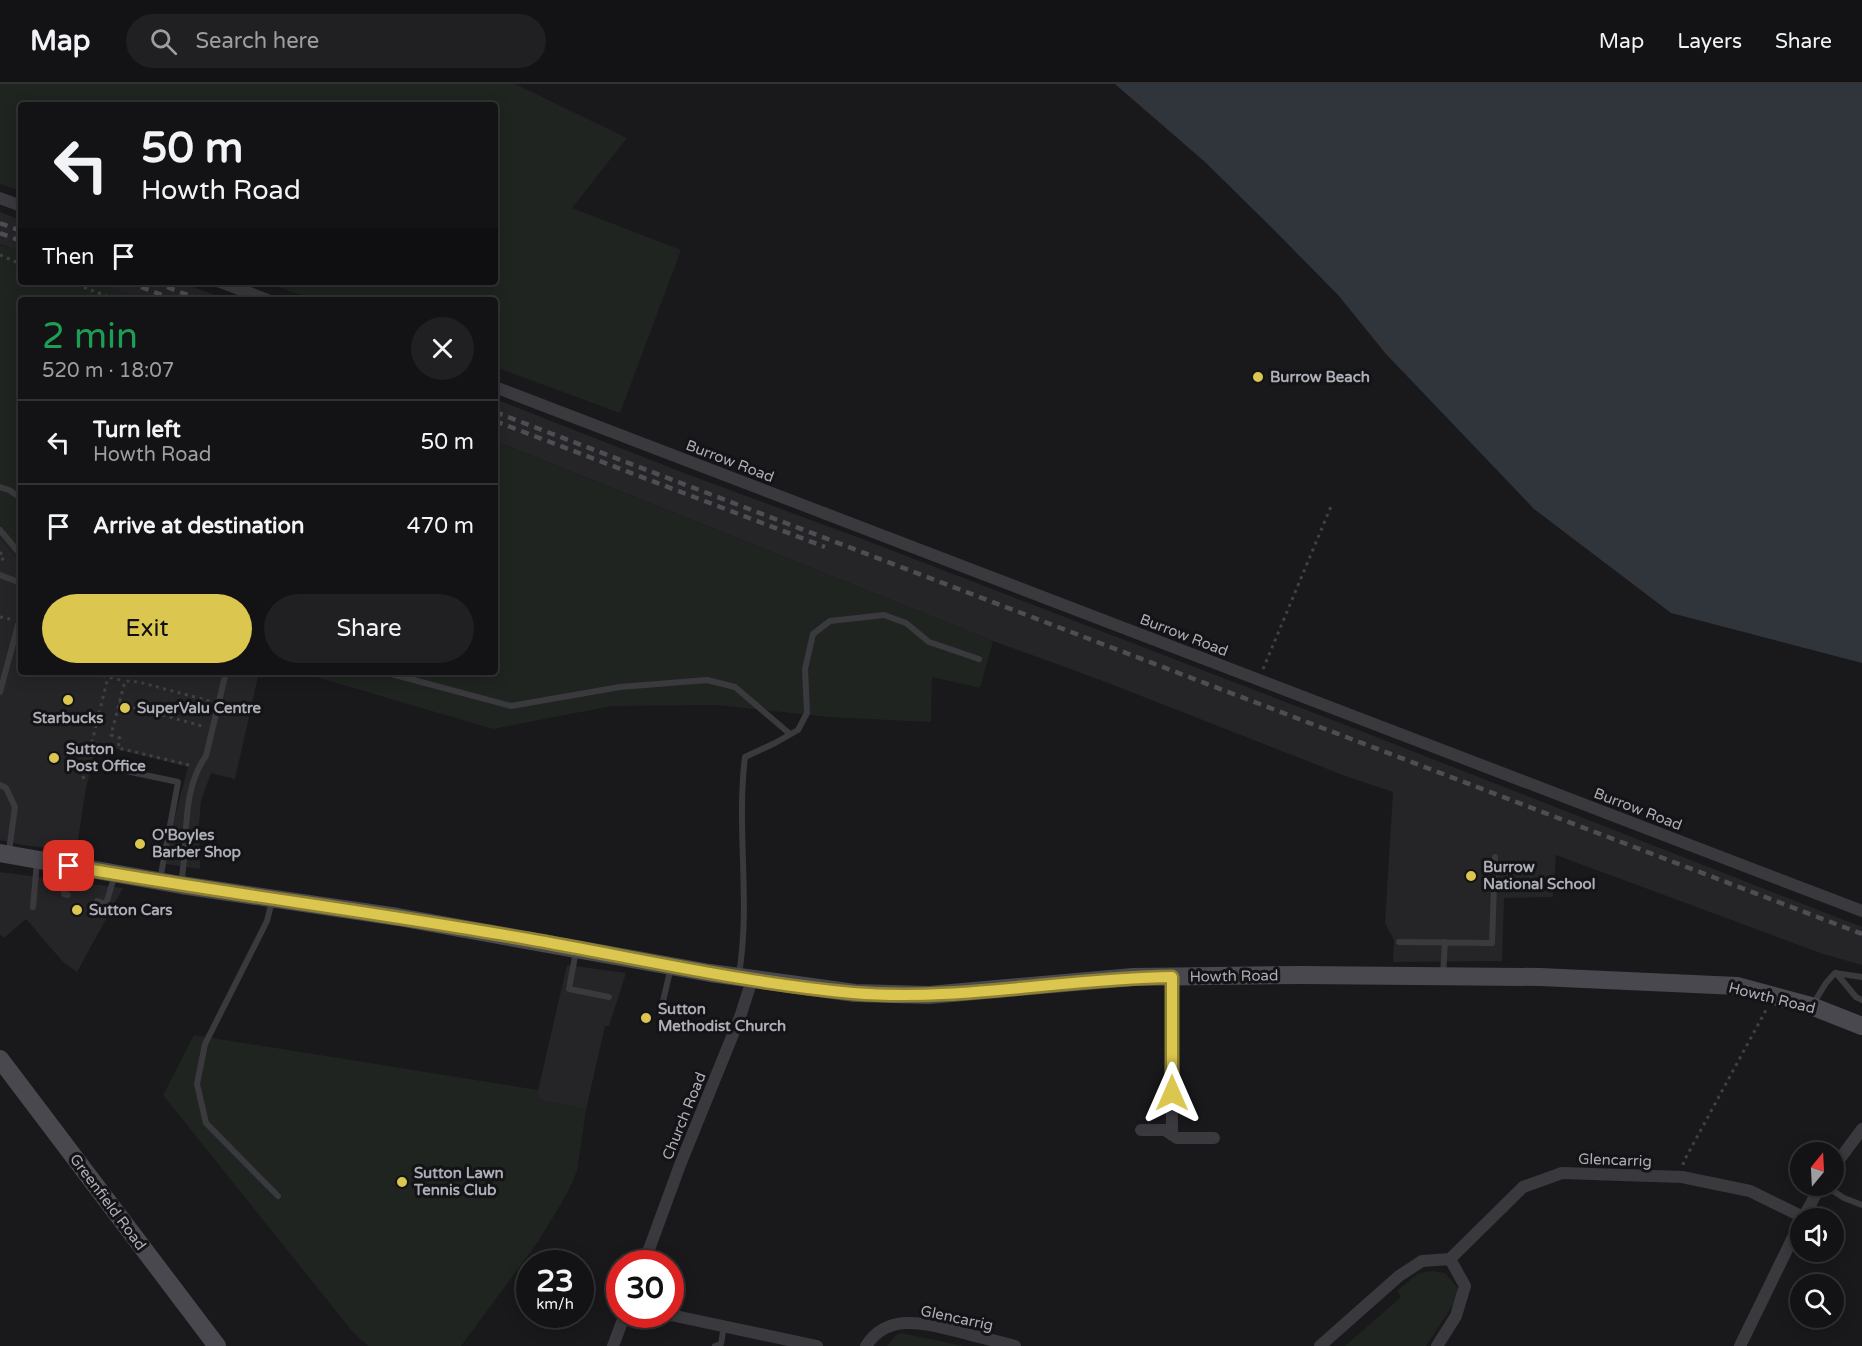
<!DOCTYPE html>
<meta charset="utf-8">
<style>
:root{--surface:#131214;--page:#202022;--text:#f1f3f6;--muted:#9d9ea0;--line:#323234;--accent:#dbc64f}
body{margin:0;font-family:"Varela Round",sans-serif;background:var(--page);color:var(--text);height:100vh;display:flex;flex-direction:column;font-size:22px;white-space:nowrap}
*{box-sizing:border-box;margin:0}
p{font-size:20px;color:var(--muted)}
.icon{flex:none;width:33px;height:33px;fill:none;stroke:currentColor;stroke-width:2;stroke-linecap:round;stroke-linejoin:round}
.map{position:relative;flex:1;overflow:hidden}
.details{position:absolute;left:18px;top:213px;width:480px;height:378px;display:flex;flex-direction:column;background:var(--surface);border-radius:6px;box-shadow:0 3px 15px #0003,0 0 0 2px var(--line)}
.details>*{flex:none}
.top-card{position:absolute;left:18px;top:18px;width:480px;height:183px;border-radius:6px;box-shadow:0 3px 15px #0003,0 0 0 2px var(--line);background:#131214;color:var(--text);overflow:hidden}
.needle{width:39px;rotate:18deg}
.tools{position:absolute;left:1790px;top:1058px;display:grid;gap:12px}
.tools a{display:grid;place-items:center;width:54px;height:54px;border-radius:50%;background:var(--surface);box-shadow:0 3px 15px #0003,0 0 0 2px var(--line);font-size:30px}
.speed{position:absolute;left:516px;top:1166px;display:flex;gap:12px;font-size:30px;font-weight:700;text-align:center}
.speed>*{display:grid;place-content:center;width:78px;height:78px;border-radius:50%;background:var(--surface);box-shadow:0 3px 15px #0003,0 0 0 2px var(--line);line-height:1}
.speed small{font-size:15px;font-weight:400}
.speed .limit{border:9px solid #d22;background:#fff;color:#111}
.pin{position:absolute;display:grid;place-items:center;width:51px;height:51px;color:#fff;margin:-26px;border-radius:12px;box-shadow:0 3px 9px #0006}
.me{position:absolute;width:66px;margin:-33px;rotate:0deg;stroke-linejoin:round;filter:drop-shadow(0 0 4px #0008)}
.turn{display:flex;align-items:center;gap:21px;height:126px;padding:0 24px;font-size:27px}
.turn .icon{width:78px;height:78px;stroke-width:2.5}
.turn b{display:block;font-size:42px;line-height:51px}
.then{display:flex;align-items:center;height:57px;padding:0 24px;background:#0003;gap:12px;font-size:22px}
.round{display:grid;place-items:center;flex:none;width:63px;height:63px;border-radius:32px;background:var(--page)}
.head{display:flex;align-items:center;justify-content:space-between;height:102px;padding:0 24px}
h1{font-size:36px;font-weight:600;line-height:45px;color:#1e9e55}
.cta{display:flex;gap:12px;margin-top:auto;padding:12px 24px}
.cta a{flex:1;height:69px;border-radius:36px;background:var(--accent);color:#111;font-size:24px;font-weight:600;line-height:69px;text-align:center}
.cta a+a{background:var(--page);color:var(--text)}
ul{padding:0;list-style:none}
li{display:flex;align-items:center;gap:18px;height:84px;padding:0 24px;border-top:2px solid var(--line)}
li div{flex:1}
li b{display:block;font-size:22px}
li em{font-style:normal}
header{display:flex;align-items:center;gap:36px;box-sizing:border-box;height:84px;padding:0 30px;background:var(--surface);border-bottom:2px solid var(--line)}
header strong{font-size:28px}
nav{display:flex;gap:33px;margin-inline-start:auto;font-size:21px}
.search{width:420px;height:54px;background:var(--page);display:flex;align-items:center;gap:15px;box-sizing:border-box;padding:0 21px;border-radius:33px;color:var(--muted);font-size:22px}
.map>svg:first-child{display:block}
.built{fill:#252427}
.green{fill:#1f2421}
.water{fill:#30353c}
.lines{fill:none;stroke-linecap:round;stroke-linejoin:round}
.path{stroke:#404045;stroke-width:3;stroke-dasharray:3 4.5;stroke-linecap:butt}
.lane{stroke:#3a3a3e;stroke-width:6}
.street{stroke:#3a3a3e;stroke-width:12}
.secondary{stroke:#48484e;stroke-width:18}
.rail{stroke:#4d4d53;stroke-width:4.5;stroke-dasharray:8 6;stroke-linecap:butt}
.route-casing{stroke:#8e8133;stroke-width:15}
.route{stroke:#dbc64f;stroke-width:10}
.poi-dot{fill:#dbc64f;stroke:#141315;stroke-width:2}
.labels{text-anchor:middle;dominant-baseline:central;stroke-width:6;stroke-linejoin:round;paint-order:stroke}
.poi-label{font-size:15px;font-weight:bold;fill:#acaeb8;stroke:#141315;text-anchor:start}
.street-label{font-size:15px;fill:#acaeb8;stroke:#141315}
</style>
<header>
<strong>Map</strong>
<div class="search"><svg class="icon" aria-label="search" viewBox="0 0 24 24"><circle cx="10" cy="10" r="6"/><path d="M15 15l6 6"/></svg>Search here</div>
<nav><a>Map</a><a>Layers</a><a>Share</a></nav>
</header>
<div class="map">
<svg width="1862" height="1262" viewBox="0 0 1862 1262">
<rect width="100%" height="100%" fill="#19181a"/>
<!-- built -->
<path class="built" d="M0,128L21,136V168L0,160Z
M98,198H181L227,216H143Z
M495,315L684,389L865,456L1343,640L1862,843V881L1823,870L1556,771L1553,813L1504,814L1502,877L1393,878L1394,856L1385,839L1393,708L1348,693L1103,597L993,557L495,357Z
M0,454L21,480V588H259L235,695L211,689L201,717L199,740L200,785L166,780L173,739L188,683L97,660L86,704L76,768L22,761L0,756Z
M0,788L123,804L77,888L63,878L26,835L4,854L0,851Z
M567,881L626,889L609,942H605L586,1026L536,1015Z"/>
<!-- green -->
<path class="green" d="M0,0H515L627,54L572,124L681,166L620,329L495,283V216H314L265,198H495V21H21V107L0,100Z
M0,161L21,168V198H98L143,216H21V480L0,454Z
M495,357L993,557L980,604L932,593L931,638L829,633L717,621L612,622L493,645L299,588H495Z
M194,951L538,1006L536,1015L586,1026L577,1087L568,1108L538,1158L461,1262H368L352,1247L163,1011Z
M1431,1187L1445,1189L1458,1204L1457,1215L1426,1262H1345L1401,1213L1397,1207L1417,1190Z
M901,1249L964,1262H887L895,1252Z"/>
<!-- water -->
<path class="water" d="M1115,0H1862V579L1671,529L1534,425L1386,270L1338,211L1274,146L1205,78Z"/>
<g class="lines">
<!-- path -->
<path class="path" d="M0,171L21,180
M70,198L117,216
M0,468L4,474L0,477
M0,533L10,535
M1263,585L1332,420
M88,588L124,597
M119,619L202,642
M189,681L118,664L120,654L111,651L125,597L139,598L210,617
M83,695L108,593
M1683,1081L1684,1077L1766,926"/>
<!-- lane -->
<path class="lane" d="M0,403L9,406L21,414
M0,446L21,471
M0,491L21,499
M384,588L511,622L620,603L707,596L735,603L790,650
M0,608L21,530
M112,684L178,698L160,796
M0,701L6,704L15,723L9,767
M181,799C189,757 180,708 206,672L226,588
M68,811L64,810L69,782
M97,817L106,820L115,790
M272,817L267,837L205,960L197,1000L206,1039L278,1112
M33,823L37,777
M1399,858L1492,859L1495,773
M576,867L569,905L609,913
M1836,889L1856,913L1862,916
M739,890C751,818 736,745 745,673L775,659L798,646L807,629L805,585L813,550L830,537L884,531L906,539L929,558L979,575
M1443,891L1445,858
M1813,920L1826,899L1835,889L1862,893
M660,930L671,883
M1824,1101L1844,1114L1862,1121
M715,1262L721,1260L724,1242"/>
<!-- street -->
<path class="street" d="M0,114L21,122
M220,198L268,216
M495,303L1862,827
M1171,893L1172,1051
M1141,1046H1165L1177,1054H1214
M1833,1084L1862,1045
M1803,1134L1821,1101
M644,1179L680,1081L740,933L752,896
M666,1230L817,1262
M613,1262L625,1230
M866,1262C888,1227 927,1240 960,1248C978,1253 996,1257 1015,1262
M1320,1262L1399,1192L1422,1177L1450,1175L1523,1103L1562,1089L1682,1093L1750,1107L1803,1133
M1437,1262L1456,1232L1465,1202L1450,1175
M1740,1262L1800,1139"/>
<!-- secondary -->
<path class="secondary" d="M0,769L181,801L398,833L710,889L855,909L929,911L1133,893L1301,891L1540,893L1737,902L1811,922L1862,942
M0,975L217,1262"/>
<!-- rail -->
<path class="rail" d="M0,139L21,147
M0,149L21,157
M128,198L175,216
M154,198L201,216
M495,328L1862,850
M495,337L825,463"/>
</g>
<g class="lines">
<defs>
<path id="route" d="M69,782C222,809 375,828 528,855C636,874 744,899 853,909C960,918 1065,894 1172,893V1009"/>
</defs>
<!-- route casing -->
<use href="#route" class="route-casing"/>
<!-- route -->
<use href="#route" class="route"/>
</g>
<!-- markers -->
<g class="poi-dot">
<circle cx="1258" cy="293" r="6"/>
<circle cx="68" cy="616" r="6"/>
<circle cx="125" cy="624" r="6"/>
<circle cx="54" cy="674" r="6"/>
<circle cx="140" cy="760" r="6"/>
<circle cx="1471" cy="792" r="6"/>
<circle cx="77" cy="826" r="6"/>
<circle cx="646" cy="934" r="6"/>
<circle cx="402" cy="1098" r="6"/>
</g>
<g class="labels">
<!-- poi labels -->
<g class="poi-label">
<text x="1270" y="293">Burrow Beach</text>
<text x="137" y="624">SuperValu Centre</text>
<text x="68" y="634" text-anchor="middle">Starbucks</text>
<text x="66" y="665">Sutton<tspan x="66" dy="17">Post Office</tspan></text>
<text x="152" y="751">O'Boyles<tspan x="152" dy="17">Barber Shop</tspan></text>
<text x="1483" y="783">Burrow<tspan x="1483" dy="17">National School</tspan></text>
<text x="89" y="826">Sutton Cars</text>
<text x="658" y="925">Sutton<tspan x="658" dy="17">Methodist Church</tspan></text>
<text x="414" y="1089">Sutton Lawn<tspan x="414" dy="17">Tennis Club</tspan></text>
</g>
<!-- street labels -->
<g class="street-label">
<text transform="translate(730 377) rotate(21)">Burrow Road</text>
<text transform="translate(1184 551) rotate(21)">Burrow Road</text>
<text transform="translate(1638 725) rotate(21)">Burrow Road</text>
<text transform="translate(1234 892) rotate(-1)">Howth Road</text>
<text transform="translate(1772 914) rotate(14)">Howth Road</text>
<text transform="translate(684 1032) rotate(-68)">Church Road</text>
<text transform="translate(1615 1076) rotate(2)">Glencarrig</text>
<text transform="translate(108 1118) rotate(53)">Greenfield Road</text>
<text transform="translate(957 1234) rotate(12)">Glencarrig</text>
</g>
</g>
</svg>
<div class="tools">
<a><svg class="needle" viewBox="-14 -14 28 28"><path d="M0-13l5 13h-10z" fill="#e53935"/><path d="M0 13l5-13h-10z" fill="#9d9ea0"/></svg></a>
<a><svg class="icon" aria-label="sound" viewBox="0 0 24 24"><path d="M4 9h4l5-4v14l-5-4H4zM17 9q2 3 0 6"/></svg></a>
<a><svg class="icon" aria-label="search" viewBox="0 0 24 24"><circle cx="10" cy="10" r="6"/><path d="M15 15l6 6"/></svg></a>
</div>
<div class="speed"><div>23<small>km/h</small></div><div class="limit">30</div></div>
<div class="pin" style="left:69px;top:782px;background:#d93025"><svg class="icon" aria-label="arrive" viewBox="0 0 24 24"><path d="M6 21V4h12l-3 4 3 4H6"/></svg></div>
<svg class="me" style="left:1172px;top:1009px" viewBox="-20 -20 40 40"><path d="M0-17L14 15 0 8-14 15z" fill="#dbc64f" stroke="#fff" stroke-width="4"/></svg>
<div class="top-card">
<div class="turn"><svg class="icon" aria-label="left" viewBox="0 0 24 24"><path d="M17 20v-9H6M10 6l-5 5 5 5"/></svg><div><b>50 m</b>Howth Road</div></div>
<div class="then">Then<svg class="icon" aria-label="arrive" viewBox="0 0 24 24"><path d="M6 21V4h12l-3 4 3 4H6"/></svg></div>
</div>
<section class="details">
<div class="head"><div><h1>2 min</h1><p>520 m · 18:07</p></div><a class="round"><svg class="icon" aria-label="close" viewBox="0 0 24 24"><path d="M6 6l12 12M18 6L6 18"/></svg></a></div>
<ul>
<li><svg class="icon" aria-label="left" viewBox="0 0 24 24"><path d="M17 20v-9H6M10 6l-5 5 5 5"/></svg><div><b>Turn left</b><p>Howth Road</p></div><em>50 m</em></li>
<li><svg class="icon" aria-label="arrive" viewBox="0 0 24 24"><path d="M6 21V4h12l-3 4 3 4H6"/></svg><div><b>Arrive at destination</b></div><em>470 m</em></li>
</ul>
<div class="cta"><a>Exit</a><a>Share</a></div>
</section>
</div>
